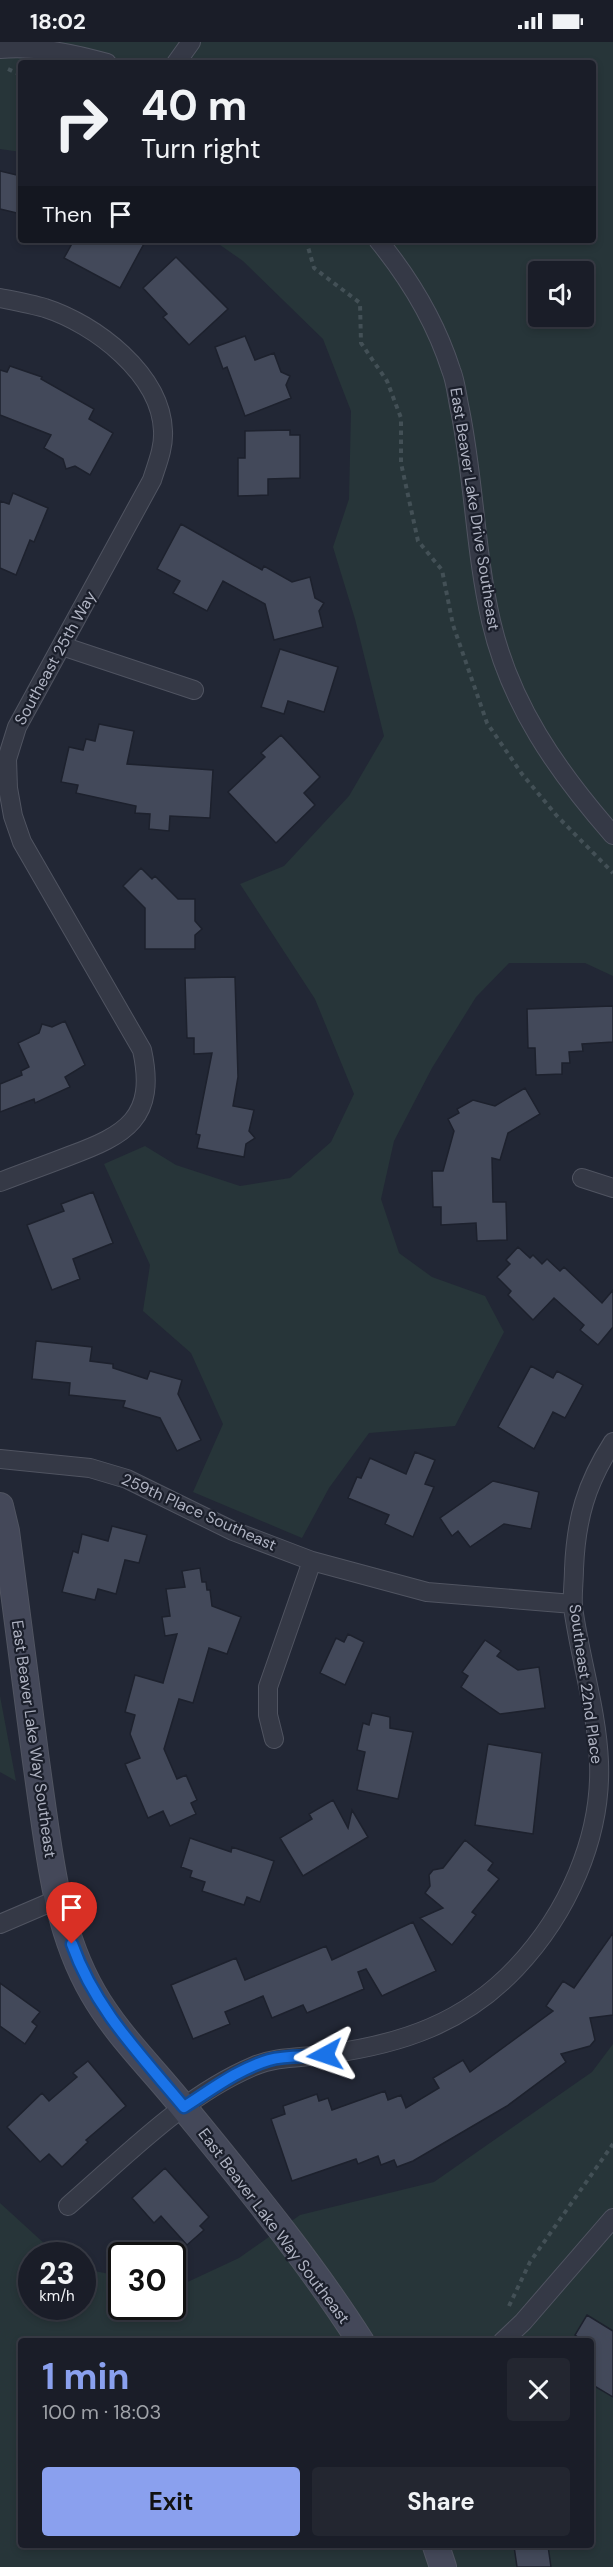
<!DOCTYPE html>
<meta charset="utf-8">
<style>
:root{--surface:#1a1d28;--page:#232630;--text:#f1f3f6;--muted:#9fa2a8;--line:#383b45;--accent:#8aa0ee}
body{margin:0;font-family:"DM Sans",sans-serif;background:var(--page);color:var(--text);height:100vh;display:flex;flex-direction:column;font-size:22px;white-space:nowrap}
*{box-sizing:border-box;margin:0}
p{font-size:20px;color:var(--muted)}
.icon{flex:none;width:33px;height:33px;fill:none;stroke:currentColor;stroke-width:2;stroke-linecap:round;stroke-linejoin:round}
.map{position:relative;flex:1;overflow:hidden}
.side{position:absolute;left:18px;top:2296px;width:576px;height:210px;display:flex;flex-direction:column;background:var(--surface);border-radius:6px;box-shadow:0 3px 9px #0003,0 0 0 2px var(--line)}
.side>*{flex:none}
.hud{position:absolute;left:18px;top:18px;width:578px;height:183px;border-radius:6px;box-shadow:0 3px 9px #0003,0 0 0 2px var(--line);background:#1a1d28;color:var(--text);overflow:hidden}
.tools{position:absolute;left:528px;top:219px;display:grid;gap:12px}
.tools a{display:grid;place-items:center;width:66px;height:66px;border-radius:6px;background:var(--surface);box-shadow:0 3px 9px #0003,0 0 0 2px var(--line);font-size:30px}
.speed{position:absolute;left:18px;top:2200px;display:flex;gap:12px;font-size:30px;font-weight:700;text-align:center}
.speed>*{display:grid;place-content:center;width:78px;height:78px;border-radius:50%;background:var(--surface);box-shadow:0 3px 9px #0003,0 0 0 2px var(--line);line-height:1}
.speed small{font-size:15px;font-weight:400}
.speed .limit{border:3px solid #111;border-radius:9px;background:#fff;color:#111}
.pin{position:absolute;display:grid;place-items:center;width:51px;height:51px;color:#fff;margin:-62px -26px;border-radius:50% 50% 50% 0;rotate:-45deg;box-shadow:0 0 6px #0007}
.pin .icon{rotate:45deg}
.me{position:absolute;width:66px;margin:-33px;rotate:265deg;stroke-linejoin:round;filter:drop-shadow(0 0 4px #0008)}
.turn{display:flex;align-items:center;gap:21px;height:126px;padding:0 24px;font-size:27px}
.turn .icon{width:78px;height:78px;stroke-width:2.5}
.turn b{display:block;font-size:42px;line-height:51px}
.then{display:flex;align-items:center;height:57px;padding:0 24px;background:#0003;gap:12px;font-size:22px}
.round{display:grid;place-items:center;flex:none;width:63px;height:63px;border-radius:6px;background:var(--page)}
.head{display:flex;align-items:center;justify-content:space-between;height:102px;padding:0 24px}
h1{font-size:36px;font-weight:700;line-height:45px;color:var(--accent)}
.cta{display:flex;gap:12px;margin-top:auto;padding:12px 24px}
.cta a{flex:1;height:69px;border-radius:6px;background:var(--accent);color:#111;font-size:24px;font-weight:700;line-height:69px;text-align:center}
.cta a+a{background:var(--page);color:var(--text)}
.status{display:flex;justify-content:space-between;align-items:center;height:42px;padding:0 30px;background:var(--surface);direction:ltr}
.status svg{height:16px;fill:currentColor}
.map>svg:first-child{display:block}
.green{fill:#273539;fill-rule:evenodd}
.building{fill:#43495a;stroke:#1d212d;stroke-width:1.5}
.lines{fill:none;stroke-linecap:round;stroke-linejoin:round}
.street-casing{stroke:#505461;stroke-width:20}
.secondary-casing{stroke:#505461;stroke-width:28}
.path{stroke:#435056;stroke-width:4;stroke-dasharray:4.5 4.5;stroke-linecap:butt}
.street{stroke:#353946;stroke-width:18}
.secondary{stroke:#444859;stroke-width:26}
.route-casing{stroke:#114b97;stroke-width:15}
.route{stroke:#1a73e8;stroke-width:10}
.labels{text-anchor:middle;dominant-baseline:central;stroke-width:4.5;stroke-linejoin:round;paint-order:stroke}
.street-label{font-size:16px;fill:#b0b4c3;stroke:#1b1f2b}
</style>
<div class="status"><b>18:02</b><svg viewBox="0 0 49 12"><path d="M0 12V9h3v3zM5 12V6h3v6zM10 12V3h3v9zM15 12V0h3v12zM26 1h20v11H26zM47 4h2v5h-2z"/></svg></div>
<div class="map">
<svg width="613" height="2525" viewBox="0 0 613 2525">
<rect width="100%" height="100%" fill="#222735"/>
<!-- green -->
<path class="green" d="M0,0H613V934L585,921H509L476,955L432,1026L394,1099L381,1157L399,1211L432,1235L485,1254L504,1290L455,1384L369,1391L329,1446L302,1496L193,1450L223,1382L191,1311L143,1269L150,1223L104,1122L145,1104L176,1123L240,1144L290,1136L331,1100L354,1052L315,957L240,842L284,824L349,754L384,694L355,577L333,505L349,457L351,369L323,297L243,219L213,198H592V21H21V110L0,107ZM538,230H584V274H538Z
M0,1654L16,1739L0,1730Z
M613,2002V2525H0V2161L58,2214H32V2265H82L83,2227L121,2234L122,2265H172L173,2243L179,2244L239,2216L300,2173L434,2140L592,2030ZM21,2300H591V2504H21Z"/>
<!-- building -->
<path class="building" d="M0,129L21,134V172L0,167Z
M74,198H146L120,246L64,216Z
M176,215L228,267L189,303L163,275L167,272L143,246Z
M245,294L255,318L274,311L281,330L290,334L286,343L291,356L245,374L227,325L223,327L215,305Z
M10,324L42,335L41,337L94,367L89,377L113,391L90,433L75,424L66,427L63,417L44,406L51,393L0,373V328L7,330Z
M290,388V393H300V436L268,437V453L238,454V416H245V389Z
M13,451L48,466L34,500L30,498L16,533L0,526V459L9,462Z
M181,482L262,528L264,524L292,540L310,535L315,556L324,561L319,569L323,585L274,598L265,562L223,539L207,569L173,551L180,539L157,527Z
M280,607L338,625L324,670L288,659L284,672L261,665Z
M99,682L134,689L127,722L213,728L210,776L170,774L169,789L149,787L150,772L135,771L136,764L76,751L78,743L61,740L69,705L83,708L86,697L95,699Z
M281,693L320,735L304,751L315,763L276,801L228,750L265,715L261,711Z
M141,826L152,837L155,834L178,857H195V879L202,887L195,893V907H145V866L123,844Z
M235,935L238,1035L233,1064L254,1068L249,1089L255,1096L246,1102L244,1115L197,1106L200,1093L196,1092L212,1011L194,1012V996H187L185,936Z
M613,964V1000L582,1002L583,1009L569,1010L570,1021H562V1032L536,1033L535,1006H528L527,967Z
M65,979L85,1023L65,1035L70,1045L35,1061L34,1057L0,1070V1042L22,1033L21,1029L29,1025L18,1001L39,991L42,982L52,985Z
M525,1046L540,1072L508,1091L500,1118L492,1116L493,1160H506L507,1198L477,1199L476,1181L441,1183V1165H433L432,1129H443L454,1089L448,1077L459,1071L457,1067L473,1058L495,1064Z
M93,1150L113,1201L73,1217L80,1237L52,1248L27,1183L64,1169L61,1162Z
M518,1205L530,1216L533,1213L542,1222L547,1217L560,1229L564,1225L602,1261L613,1248V1285L598,1303L580,1288L584,1283L554,1256L533,1278L508,1253L511,1249L497,1235L510,1222L506,1218Z
M36,1299L92,1305L90,1319L113,1322V1326L147,1337L150,1329L182,1338L178,1352L201,1398L177,1409L160,1376L123,1365L125,1359L69,1353L70,1341L32,1337Z
M531,1324L553,1336L557,1329L583,1343L565,1376L553,1370L534,1407L498,1385Z
M415,1410L435,1418L425,1442L434,1445L413,1495L385,1482L389,1473L348,1456L357,1435L361,1436L370,1416L406,1432Z
M493,1439L539,1450L531,1487L504,1482L470,1505L458,1489L452,1494L440,1476Z
M112,1484L147,1493L139,1521L125,1518L116,1552L98,1547L95,1558L62,1550L73,1509L78,1511L82,1492L108,1499Z
M200,1526L202,1540H206L207,1548H210L212,1564L241,1575L227,1612L209,1606L193,1661L179,1657L164,1707L177,1737L186,1733L197,1758L191,1761L196,1772L170,1784L163,1769L148,1776L125,1722L140,1716L130,1692L135,1673L125,1670L135,1633L163,1641L177,1592L165,1594L162,1575L170,1574L166,1547L185,1545L182,1529Z
M348,1592L364,1600L345,1643L320,1631L336,1596L344,1600Z
M485,1598L501,1609L497,1614L518,1628L539,1625L545,1666L500,1672L461,1645L468,1634L462,1630Z
M372,1671L390,1675V1686L413,1690L398,1757L357,1748L365,1710L357,1708L363,1681L369,1683Z
M488,1702L542,1711L533,1792L475,1783Z
M333,1758L348,1786L352,1768L368,1795L303,1834L280,1796L312,1777L309,1772Z
M190,1796L231,1810L232,1805L274,1819L260,1860L247,1855L244,1863L202,1849L205,1840L190,1835L192,1829L181,1825Z
M465,1798L493,1821L488,1828L499,1837L472,1870L476,1873L452,1903L420,1876L443,1866L425,1851L430,1844L429,1833L433,1828L443,1826Z
M413,1880L436,1929L382,1954L366,1927L358,1930L364,1947L307,1971L303,1963L272,1976L263,1954L225,1970L230,1982L193,1997L171,1943L236,1916L245,1938L326,1904L332,1918Z
M613,1891V1973L590,1976L595,1998L590,2004L561,2012L566,2020L507,2064L413,2119L397,2125L394,2118L381,2123L378,2114L358,2122L356,2117L292,2139L271,2077L285,2072L283,2064L317,2052L319,2059L328,2056L332,2068L385,2049L388,2058L401,2053L406,2066L439,2046L433,2036L463,2018L470,2030L553,1969L546,1964L563,1939L574,1946Z
M0,1941L40,1970L32,1980L37,1984L25,2002L0,1984Z
M88,2019L126,2064L86,2098L88,2100L62,2125L49,2112L40,2120L7,2085L42,2051L49,2059L77,2035L73,2031Z
M165,2126L209,2175L200,2184L204,2188L187,2203L161,2174L154,2181L132,2156Z
M587,2273L613,2289V2355L591,2342V2300H585L575,2293Z
M514,2504H548L551,2525H517Z"/>
<g class="lines">
<defs>
<path id="street" d="M0,7C37,4 71,11 107,21
M176,21L191,0
M378,198C409,236 436,281 451,328C456,340 457,355 460,368C474,437 475,509 491,579C510,662 557,729 613,793
M0,256C15,259 31,262 45,266C95,282 161,332 163,389C164,406 157,422 152,438L17,685L7,717L8,746L13,774L22,800L142,1008C157,1076 126,1093 69,1114C46,1123 23,1131 0,1140
M62,604L194,648
M582,1136L613,1146
M0,1417L90,1426L127,1437L233,1489L312,1519L427,1550L573,1562
M274,1697L268,1673V1645L312,1519
M0,1882L56,1858
M68,2164C126,2114 183,2054 254,2024C277,2014 303,2016 328,2012C402,2002 464,1981 516,1926C567,1872 602,1796 599,1720C597,1668 580,1617 573,1565C572,1553 574,1539 574,1527C576,1477 586,1442 613,1400
M502,2300L523,2280L613,2176"/>
<path id="secondary" d="M0,1464L6,1489C17,1576 28,1662 40,1748C50,1817 57,1889 93,1951C117,1993 154,2028 184,2066C245,2141 309,2218 361,2300
M436,2504L443,2525"/>
</defs>
<!-- street casing -->
<use href="#street" class="street-casing"/>
<!-- secondary casing -->
<use href="#secondary" class="secondary-casing"/>
<!-- path -->
<path class="path" d="M8,27L21,33
M306,198L314,226L360,261L361,301L387,339L401,376V421L418,499L442,528L453,583L487,681L522,732L557,774L613,831
M509,2264L530,2220L613,2102"/>
<!-- street -->
<use href="#street" class="street"/>
<!-- secondary -->
<use href="#secondary" class="secondary"/>
</g>
<g class="lines">
<defs>
<path id="route" d="M72,1902C95,1967 141,2013 184,2065C211,2048 238,2027 269,2018C286,2013 307,2015 325,2013"/>
</defs>
<!-- route casing -->
<use href="#route" class="route-casing"/>
<!-- route -->
<use href="#route" class="route"/>
</g>
<g class="labels">
<!-- street labels -->
<g class="street-label">
<text transform="translate(475 467) rotate(81)">East Beaver Lake Drive Southeast</text>
<text transform="translate(55 616) rotate(-61)">Southeast 25th Way</text>
<text transform="translate(199 1470) rotate(24)">259th Place Southeast</text>
<text transform="translate(586 1642) rotate(82)">Southeast 22nd Place</text>
<text transform="translate(34 1697) rotate(82)">East Beaver Lake Way Southeast</text>
<text transform="translate(274 2184) rotate(53)">East Beaver Lake Way Southeast</text>
</g>
</g>
</svg>
<div class="tools">
<a><svg class="icon" aria-label="sound" viewBox="0 0 24 24"><path d="M4 9h4l5-4v14l-5-4H4zM17 9q2 3 0 6"/></svg></a>
</div>
<div class="speed"><div>23<small>km/h</small></div><div class="limit">30</div></div>
<div class="pin" style="left:72px;top:1902px;background:#d93025"><svg class="icon" aria-label="arrive" viewBox="0 0 24 24"><path d="M6 21V4h12l-3 4 3 4H6"/></svg></div>
<svg class="me" style="left:325px;top:2013px" viewBox="-20 -20 40 40"><path d="M0-17L14 15 0 8-14 15z" fill="#1a73e8" stroke="#fff" stroke-width="4"/></svg>
<div class="hud">
<div class="turn"><svg class="icon" aria-label="right" viewBox="0 0 24 24"><path d="M7 20v-9h11M14 6l5 5-5 5"/></svg><div><b>40 m</b>Turn right</div></div>
<div class="then">Then<svg class="icon" aria-label="arrive" viewBox="0 0 24 24"><path d="M6 21V4h12l-3 4 3 4H6"/></svg></div>
</div>
<section class="side">
<div class="head"><div><h1>1 min</h1><p>100 m · 18:03</p></div><a class="round"><svg class="icon" aria-label="close" viewBox="0 0 24 24"><path d="M6 6l12 12M18 6L6 18"/></svg></a></div>
<div class="cta"><a>Exit</a><a>Share</a></div>
</section>
</div>
